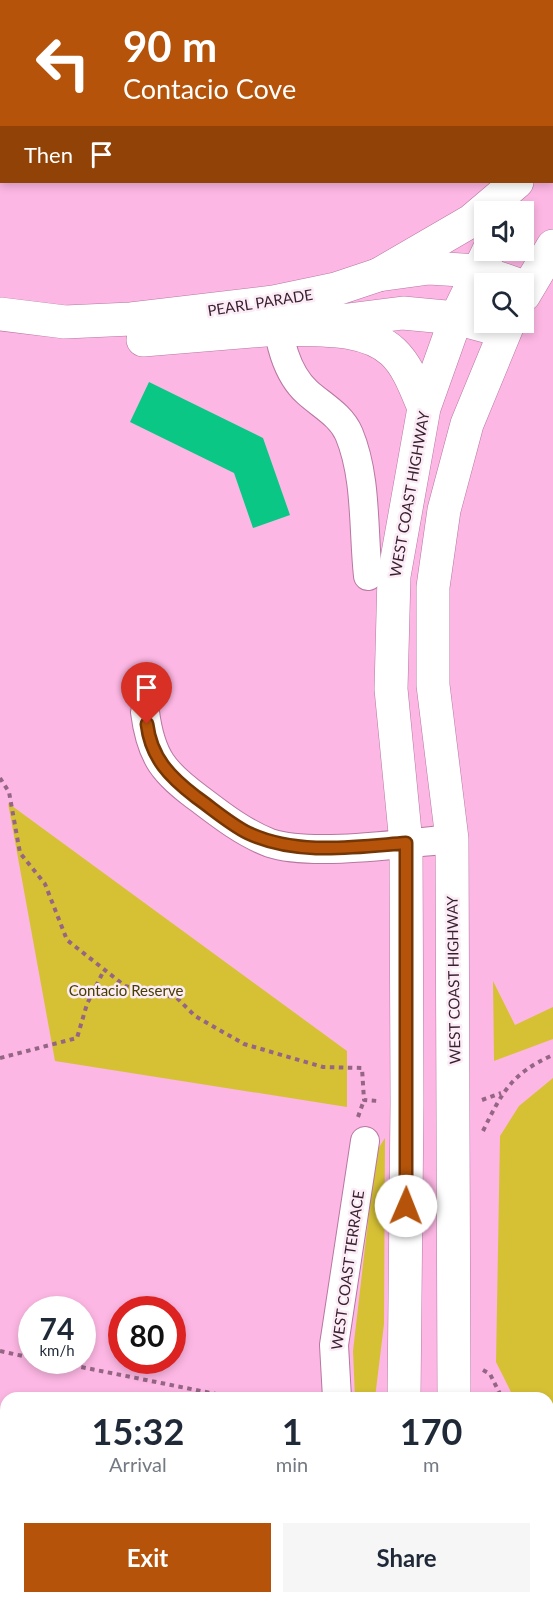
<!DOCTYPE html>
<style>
:root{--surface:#fff;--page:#f6f6f7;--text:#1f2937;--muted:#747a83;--accent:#b45309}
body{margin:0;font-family:Lato,sans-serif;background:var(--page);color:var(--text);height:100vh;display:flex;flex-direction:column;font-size:22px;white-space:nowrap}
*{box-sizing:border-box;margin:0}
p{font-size:20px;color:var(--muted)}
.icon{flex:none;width:33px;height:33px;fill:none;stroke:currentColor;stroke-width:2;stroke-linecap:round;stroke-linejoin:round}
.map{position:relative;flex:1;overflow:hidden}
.side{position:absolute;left:0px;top:1392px;width:554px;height:212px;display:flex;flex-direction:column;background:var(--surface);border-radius:18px 18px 0 0;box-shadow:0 3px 9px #0003}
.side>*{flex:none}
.hud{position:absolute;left:0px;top:0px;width:554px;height:183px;box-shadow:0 3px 9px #0003;background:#b45309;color:#fff;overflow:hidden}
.fabs{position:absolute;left:474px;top:201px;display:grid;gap:12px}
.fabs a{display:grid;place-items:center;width:60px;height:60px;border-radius:0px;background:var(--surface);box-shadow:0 3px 9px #0003;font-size:30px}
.speed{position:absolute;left:18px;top:1296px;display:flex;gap:12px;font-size:30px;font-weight:700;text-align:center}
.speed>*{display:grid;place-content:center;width:78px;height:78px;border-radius:50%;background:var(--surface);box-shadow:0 3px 9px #0003;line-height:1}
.speed small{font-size:15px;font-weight:400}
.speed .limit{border:9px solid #d22;background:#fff;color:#111}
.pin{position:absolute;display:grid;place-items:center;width:51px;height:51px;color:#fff;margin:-62px -26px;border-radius:50% 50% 50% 0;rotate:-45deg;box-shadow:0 0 6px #0007}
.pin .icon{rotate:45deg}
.me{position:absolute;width:66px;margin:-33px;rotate:1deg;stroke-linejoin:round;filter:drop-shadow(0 0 4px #0008)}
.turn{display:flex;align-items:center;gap:21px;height:126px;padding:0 24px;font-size:27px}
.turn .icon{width:78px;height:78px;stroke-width:2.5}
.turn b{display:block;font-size:42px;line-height:51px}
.then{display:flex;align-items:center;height:57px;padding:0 24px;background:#0003;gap:12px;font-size:22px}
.eta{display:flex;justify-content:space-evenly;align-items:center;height:102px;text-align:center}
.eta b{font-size:36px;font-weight:700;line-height:42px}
.action{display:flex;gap:12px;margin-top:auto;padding:12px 24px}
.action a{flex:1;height:69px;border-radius:0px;background:var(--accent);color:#fff;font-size:24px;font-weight:700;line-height:69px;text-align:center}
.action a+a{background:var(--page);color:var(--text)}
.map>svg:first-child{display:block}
.green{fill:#d6c135}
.building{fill:#0bc785}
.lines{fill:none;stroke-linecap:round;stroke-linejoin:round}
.street-casing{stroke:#b777a1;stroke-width:30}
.secondary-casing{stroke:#b777a1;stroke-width:34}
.highway-casing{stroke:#b777a1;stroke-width:34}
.path{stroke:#946684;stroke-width:4;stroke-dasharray:4.5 4.5;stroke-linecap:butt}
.street{stroke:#fff;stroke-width:28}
.secondary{stroke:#fff;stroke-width:33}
.highway{stroke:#fff;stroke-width:33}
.route-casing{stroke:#753606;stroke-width:15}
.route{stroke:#b45309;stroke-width:10}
.labels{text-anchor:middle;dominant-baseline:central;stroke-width:5;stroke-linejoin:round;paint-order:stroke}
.street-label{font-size:15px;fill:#381e30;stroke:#fbecf5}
.park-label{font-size:15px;fill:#473e00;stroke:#fbecf5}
</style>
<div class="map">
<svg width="553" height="1603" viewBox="0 0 553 1603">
<rect width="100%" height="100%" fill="#fdb7e4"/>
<!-- green -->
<path class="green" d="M8,803L347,1051V1107L55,1061Z
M493,981L515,1025L553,1007V1039L494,1061Z
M553,1078V1472L548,1462V1398H514L496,1362L500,1136L519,1106Z
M385,1138L384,1324L375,1398H355L353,1351L376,1152Z
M548,1507L553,1510V1603H473V1598H548L550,1529Z"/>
<!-- building -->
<path class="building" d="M149,382L263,438L290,515L253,528L234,473L130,422Z"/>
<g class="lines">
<defs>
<path id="street" d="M274,307C279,336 284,371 307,392C321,405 341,415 349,434C367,477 363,530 368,576
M145,712C151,758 164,773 201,800C222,816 244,833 270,843C312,857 406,843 452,839
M337,1398L334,1345L365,1141
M307,1603L309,1598"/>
<path id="secondary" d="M0,314L65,322L131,319L274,302L336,289L378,275L429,268L478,271L516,284
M143,340L277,329L403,313L456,318L504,331"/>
<path id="highway" d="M552,149L553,148
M378,275L471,221L517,182
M524,295L553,246
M277,329C314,331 364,325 393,352C408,366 416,389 424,408
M404,1398L407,1103L406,843L391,689L394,576L424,408L456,318L489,250
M454,1398L452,839L433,685V587L444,510L467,424L509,322
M381,1603L382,1598
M432,1603L433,1598"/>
</defs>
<!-- street casing -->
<use href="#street" class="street-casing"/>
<!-- secondary casing -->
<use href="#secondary" class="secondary-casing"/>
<!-- highway casing -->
<use href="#highway" class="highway-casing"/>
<!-- path -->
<path class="path" d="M0,778L9,792L20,853L45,884L67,940L125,986L177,998L195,1016L244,1044L323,1067L362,1068L364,1100L378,1101
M0,1058L77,1038L87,1004L104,970
M482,1100L501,1093
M358,1117L364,1100
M483,1131C502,1092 512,1073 553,1055
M0,1351L32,1358
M46,1360L236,1398
M483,1370L490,1374L502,1398
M548,1484L553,1492
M263,1603L264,1598"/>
<!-- street -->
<use href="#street" class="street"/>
<!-- secondary -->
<use href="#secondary" class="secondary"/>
<!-- highway -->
<use href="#highway" class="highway"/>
</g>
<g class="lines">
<defs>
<path id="route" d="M147,724C151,758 170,777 196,797C213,809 230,824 248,833C296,856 355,847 406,843V1206"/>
</defs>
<!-- route casing -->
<use href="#route" class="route-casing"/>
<!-- route -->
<use href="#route" class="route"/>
</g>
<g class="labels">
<!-- street labels -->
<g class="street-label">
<text transform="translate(260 302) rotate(-9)">PEARL PARADE</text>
<text transform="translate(409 494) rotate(-80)">WEST COAST HIGHWAY</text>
<text transform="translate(453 980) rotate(-91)">WEST COAST HIGHWAY</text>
<text transform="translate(347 1270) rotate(-82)">WEST COAST TERRACE</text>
</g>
<!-- park labels -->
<g class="park-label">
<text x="126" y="990">Contacio Reserve</text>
</g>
</g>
</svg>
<div class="fabs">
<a><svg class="icon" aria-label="sound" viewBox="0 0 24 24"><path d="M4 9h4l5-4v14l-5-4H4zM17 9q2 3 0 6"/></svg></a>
<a><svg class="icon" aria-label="search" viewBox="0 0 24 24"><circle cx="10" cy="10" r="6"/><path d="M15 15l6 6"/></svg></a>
</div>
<div class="speed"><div>74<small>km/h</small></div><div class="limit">80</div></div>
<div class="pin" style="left:147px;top:724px;background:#d93025"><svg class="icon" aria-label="arrive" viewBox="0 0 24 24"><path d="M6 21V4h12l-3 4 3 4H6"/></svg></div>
<svg class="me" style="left:406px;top:1206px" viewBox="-20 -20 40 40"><circle r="19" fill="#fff"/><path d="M0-13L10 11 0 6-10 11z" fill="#b45309"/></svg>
<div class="hud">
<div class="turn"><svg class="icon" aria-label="left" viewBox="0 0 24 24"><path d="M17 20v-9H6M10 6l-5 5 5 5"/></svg><div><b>90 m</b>Contacio Cove</div></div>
<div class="then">Then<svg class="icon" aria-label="arrive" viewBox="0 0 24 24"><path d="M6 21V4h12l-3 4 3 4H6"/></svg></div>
</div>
<section class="side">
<div class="eta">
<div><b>15:32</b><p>Arrival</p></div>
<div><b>1</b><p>min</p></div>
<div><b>170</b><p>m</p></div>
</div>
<div class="action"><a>Exit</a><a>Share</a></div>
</section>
</div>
